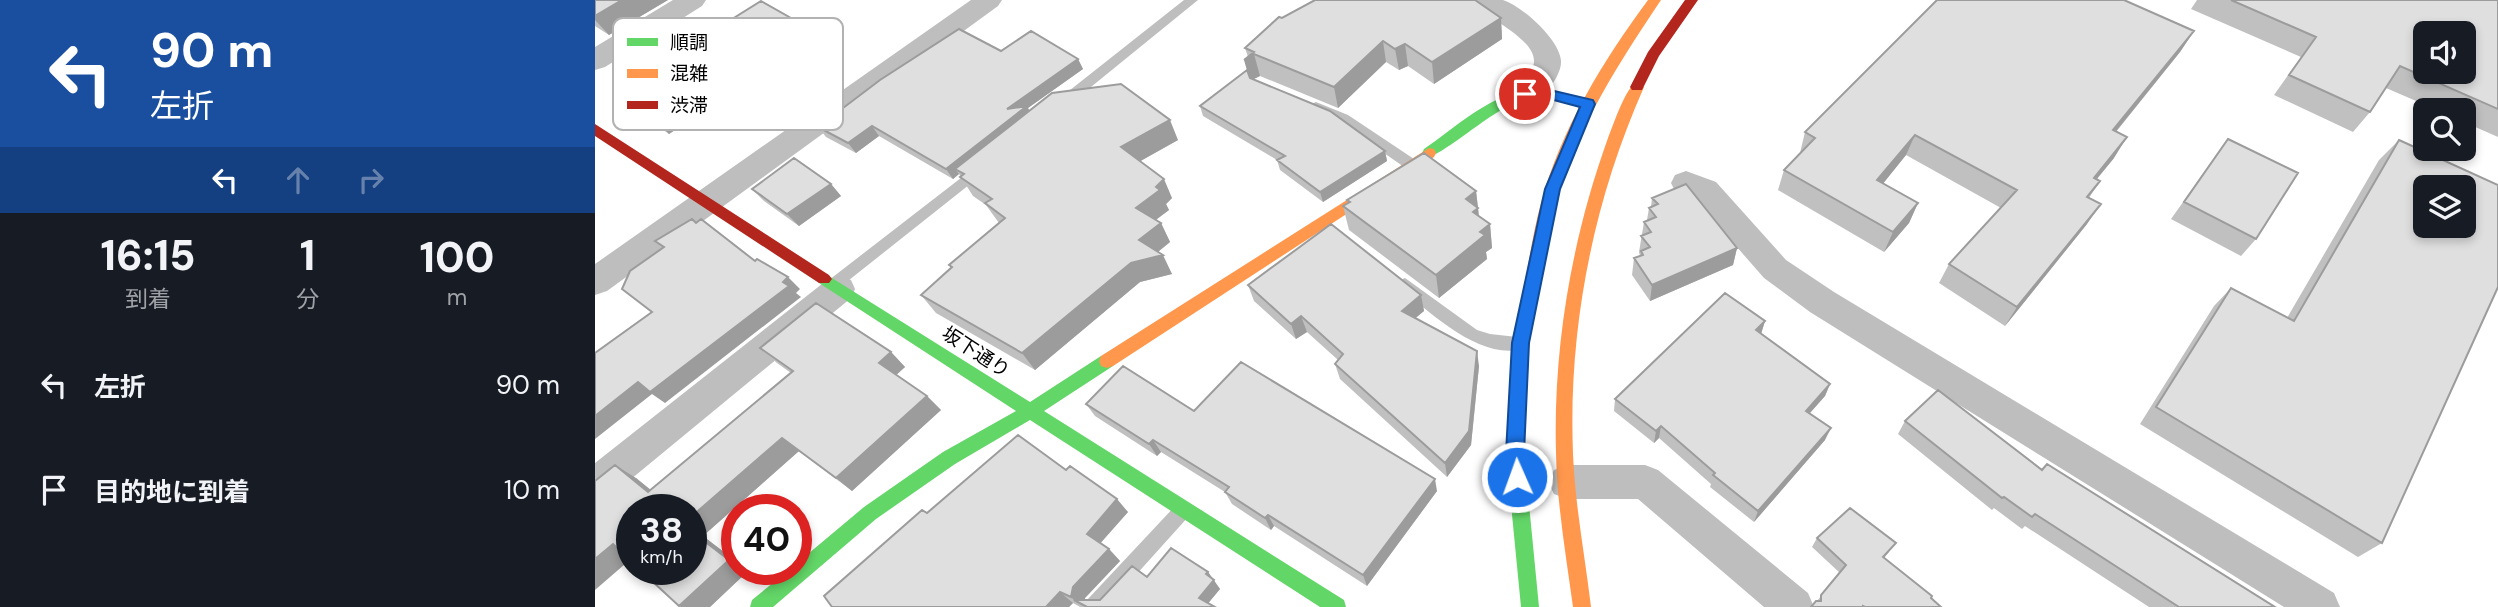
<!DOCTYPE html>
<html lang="ja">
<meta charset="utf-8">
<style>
:root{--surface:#171b24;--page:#242831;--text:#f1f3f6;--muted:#9ea1a6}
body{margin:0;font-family:"DM Sans","Noto Sans JP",sans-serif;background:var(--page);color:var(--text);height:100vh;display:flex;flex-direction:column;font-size:26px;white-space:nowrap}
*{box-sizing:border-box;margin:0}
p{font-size:23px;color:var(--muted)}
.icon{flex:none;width:38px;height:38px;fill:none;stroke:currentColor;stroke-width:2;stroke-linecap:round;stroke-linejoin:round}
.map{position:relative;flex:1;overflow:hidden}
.details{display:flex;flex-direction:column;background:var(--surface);width:595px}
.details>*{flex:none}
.hud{background:#1a4fa0;color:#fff;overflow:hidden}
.buttons{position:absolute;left:1818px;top:21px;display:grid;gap:14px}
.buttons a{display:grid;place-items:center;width:63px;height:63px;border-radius:10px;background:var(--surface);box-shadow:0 4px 10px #0003;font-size:35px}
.speed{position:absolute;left:21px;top:494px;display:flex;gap:14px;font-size:35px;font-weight:700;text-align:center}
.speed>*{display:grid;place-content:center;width:91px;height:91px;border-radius:50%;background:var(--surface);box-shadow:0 4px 10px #0003;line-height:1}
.speed small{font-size:18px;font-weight:400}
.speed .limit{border:10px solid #d22;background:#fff;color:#111}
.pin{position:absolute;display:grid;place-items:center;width:60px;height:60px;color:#fff;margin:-30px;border:4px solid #fff;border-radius:50%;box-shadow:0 2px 7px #0007}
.me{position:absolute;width:77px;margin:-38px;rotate:358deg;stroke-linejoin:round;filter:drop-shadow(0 0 5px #0008)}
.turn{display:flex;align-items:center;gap:24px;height:147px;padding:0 35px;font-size:32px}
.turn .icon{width:91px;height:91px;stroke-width:2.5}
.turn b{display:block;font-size:49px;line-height:60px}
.lanes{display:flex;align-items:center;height:66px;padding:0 35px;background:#0003;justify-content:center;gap:35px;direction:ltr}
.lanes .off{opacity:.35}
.eta{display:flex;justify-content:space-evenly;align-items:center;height:119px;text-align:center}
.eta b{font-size:42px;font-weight:800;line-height:49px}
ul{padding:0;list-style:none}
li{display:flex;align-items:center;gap:21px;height:105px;padding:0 35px}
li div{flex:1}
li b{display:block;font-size:26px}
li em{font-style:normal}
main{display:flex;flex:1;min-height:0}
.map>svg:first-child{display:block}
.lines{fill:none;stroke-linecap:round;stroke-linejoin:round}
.lane{fill:#bebebe;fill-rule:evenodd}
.street{fill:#bebebe;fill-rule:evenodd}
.fast{fill:#63d668;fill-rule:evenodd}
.slow{fill:#ff974d;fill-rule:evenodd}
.jam{fill:#b3261e;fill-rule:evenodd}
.wall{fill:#c0c0c0}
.shaded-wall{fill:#9c9c9c}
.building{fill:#dfdfdf;stroke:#9c9c9c;stroke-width:2;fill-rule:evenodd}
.route{fill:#1a73e8;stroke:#114b97;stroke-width:2}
.labels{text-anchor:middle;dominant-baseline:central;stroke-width:5;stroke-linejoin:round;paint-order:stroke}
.street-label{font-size:19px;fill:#000;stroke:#fff}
.key{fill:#fff;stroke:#b2b2b2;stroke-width:2}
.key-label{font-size:19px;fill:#000}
</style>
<main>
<section class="details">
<div class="hud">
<div class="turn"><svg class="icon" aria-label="left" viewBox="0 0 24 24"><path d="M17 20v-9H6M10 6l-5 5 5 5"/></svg><div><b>90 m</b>左折</div></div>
<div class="lanes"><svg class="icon" aria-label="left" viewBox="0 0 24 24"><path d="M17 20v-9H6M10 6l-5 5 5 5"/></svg><svg class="icon off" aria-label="ahead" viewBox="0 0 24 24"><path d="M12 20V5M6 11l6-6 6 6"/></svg><svg class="icon off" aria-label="right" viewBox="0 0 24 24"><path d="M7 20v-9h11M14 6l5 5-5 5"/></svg></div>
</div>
<div class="eta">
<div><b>16:15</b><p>到着</p></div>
<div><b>1</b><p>分</p></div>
<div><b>100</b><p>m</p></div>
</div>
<ul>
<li><svg class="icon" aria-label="left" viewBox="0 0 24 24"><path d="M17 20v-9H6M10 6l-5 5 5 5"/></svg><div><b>左折</b></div><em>90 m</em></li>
<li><svg class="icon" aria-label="arrive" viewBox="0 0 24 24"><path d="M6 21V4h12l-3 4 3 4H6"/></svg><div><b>目的地に到着</b></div><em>10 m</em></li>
</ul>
</section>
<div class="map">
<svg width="1903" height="607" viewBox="0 0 1903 607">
<rect width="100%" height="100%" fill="#fff"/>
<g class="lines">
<!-- lane -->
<path class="lane" d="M589,0H603L475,104H465L463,101L465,98Z
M721,102L753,115L822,161L824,165L822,169H812L743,121L716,110L714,107L716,104Z
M384,164L389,165L391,169L389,173L244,288H234L231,284L234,280Z
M810,278L882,330L895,334L931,338L933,343L931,348C887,363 836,313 805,288L802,284L805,280Z
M588,502L594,504L597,510L594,516L512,607H490L492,600L582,504Z"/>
<!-- street -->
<path class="street" d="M78,0H111L107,6L10,67L0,70V47Z
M376,0H407L403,6L12,291L0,295V264Z
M876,0C885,0 899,0 908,0C927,6 965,40 966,61C967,76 946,104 930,104C930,104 921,101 920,101L916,94C921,85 932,79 937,69C951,41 887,18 876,0Z
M1091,171L1121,182L1191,260L1239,292L1739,593L1745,607H1689L1215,312L1169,278L1099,198L1080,191L1076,183L1080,175Z
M244,276L256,280L260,289L256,298L13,498L0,503V463L232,280Z
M972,465H1050L1063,470L1213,593L1219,607H1169L1043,499H972L959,494L953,482L959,470Z"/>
<!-- fast -->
<path class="fast" d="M933,89L956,90L998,101L1000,104L993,109C974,104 953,96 933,99C903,102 845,161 829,157L827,153L829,149C862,126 892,97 933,89Z
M229,273L435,402L506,356L512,354L518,356L520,361L518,366L449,411L749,600L751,607H725L435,420L360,464L281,519L178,607H155L157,600L195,569H201V564L269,507L348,452L421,411L224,283L221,279L224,275Z
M936,286L942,288L944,292L933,343L929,453L944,607H926L911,453L917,343L928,292L930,288Z"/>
<!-- slow -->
<path class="slow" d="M1053,0H1066C1024,63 984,124 962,198C953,228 950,261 944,292L942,296H930L928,292C934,262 938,232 946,203C966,129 1008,61 1053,0Z
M1042,82L1049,87C998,202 973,328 978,454C980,505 990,556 996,607H978C971,556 962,504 961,453C958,346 977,238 1013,138C1018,126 1031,86 1042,82Z
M834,148L839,149L841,153L839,157L518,366L512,368L506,366L504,361L506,356Z"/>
<!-- jam -->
<path class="jam" d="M1090,0H1103L1064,56L1047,90H1037L1035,87L1053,52Z
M0,124L234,275L237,279L234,283H224L0,136Z"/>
</g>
<!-- wall -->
<path class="wall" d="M0,0H73L14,35L0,26Z
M1602,0H1903V137L1869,122V110H1842L1791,88L1775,112L1758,132L1679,95L1706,57L1596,9Z
M687,18H906L907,39L839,84L813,66L804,70L791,62L743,108L665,76L658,79L790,151L792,161L728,202L685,170L682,160L608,116L605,106L652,70L653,57L650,48Z
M1599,31L1585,52L1521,132L1519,158L1502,179L1505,181L1494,198L1492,224L1410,326L1344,283L1354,264L1406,208L1311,155L1288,183L1323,203L1314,223L1289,252L1183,190L1189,170L1205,153L1210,132Z
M216,40L74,134L39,109L22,91Z
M406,51L483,59L488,69L433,108L434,110L583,140L545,161L577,198L571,204L574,210L561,220L566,223L575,242L563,252L577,274L545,282L440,370L341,313L326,295L356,268L354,265L404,223L391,205L378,196L364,174L358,179L284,136L261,153L231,137L223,127Z
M1633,139L1661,239L1646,256L1576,219Z
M1804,140L1787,543L1763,557L1545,424L1619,306L1636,288L1692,318L1784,160Z
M236,184L246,196L204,226L169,201L157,189Z
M881,191L884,216L895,224L897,248L891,252L892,259L844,298L754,230L748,206L753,203L752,200Z
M1057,198L1142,248L1138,265L1055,301L1037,275L1039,258L1045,256L1044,252L1049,222L1052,220L1054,208L1056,207Z
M653,285L826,295L829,311L820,318L884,366L876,445L852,477L745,379L740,364L743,360L712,332L701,339L659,301Z
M1170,321L1166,334L1235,384L1230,396L1215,413L1230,440L1159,522L1115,487L1116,484L1064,438L1059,443L1019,411L1020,399Z
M165,348L296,352L310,367L301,375L332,396L346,410L257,491L204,451L108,536L153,571L115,607H86L84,606L37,509L41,478L56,490L196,373L182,363Z
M491,404L599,411L842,491L772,586L679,526L676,530L637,504L630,492L566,452L562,456L500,416Z
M1310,421L1447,470L1680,607H1554L1430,526L1427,529L1399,508L1397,510L1303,434Z
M471,470L533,512L505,543L514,549L525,561L490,598V600H505L552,577L613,572L625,589L613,603L620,607H485L478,603L474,607H237L332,513Z
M1222,538L1294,552L1289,558L1346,607H1216L1222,601L1245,573L1217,547Z"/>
<!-- shaded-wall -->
<path class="shaded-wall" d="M27,0H73L14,35L0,20V16Z
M906,18L907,39L839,84L837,62Z
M203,22L216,40L74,134L57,116Z
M1599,31L1585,52L1505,151L1518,130Z
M788,41L791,62L743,108L739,87Z
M810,44L813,66L804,70L800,49Z
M659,54L665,76L655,81L649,60Z
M483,59L488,69L433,108L437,116L360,169L364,174L358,179L351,169L412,109Z
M575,120L583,140L535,167L526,147Z
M277,126L284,136L261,153L253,143Z
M1320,135L1311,155L1275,200L1282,180Z
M1532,137L1519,158L1486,198L1499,178Z
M790,151L792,161L728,202L725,192Z
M569,179L577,198L571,204L574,210L551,227L541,208Z
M236,184L246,196L204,226L192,214Z
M881,191L883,208L885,232L871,199Z
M1323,203L1314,223L1289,252L1298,232Z
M1506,204L1492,224L1410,326L1422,307Z
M566,223L575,242L554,259L544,240Z
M895,224L897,248L891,252L892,259L844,298L841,275L885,232Z
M1142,248L1138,265L1055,301L1057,285Z
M568,255L577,274L545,282L440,370L427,353L536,263Z
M193,277L205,289L201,293L206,297L70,403L57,394L0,439V416L43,382Z
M826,295L829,311L810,327L807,311Z
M706,316L712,332L701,339L696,324Z
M1170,321L1166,334L1161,330Z
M882,351L884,366L876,445L852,477L850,463Z
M296,352L310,367L299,377L284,363Z
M1235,384L1230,396L1206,423L1211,411Z
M332,396L346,410L257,491L241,478Z
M1066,426L1064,438L1059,443L1061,431Z
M1236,428L1230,440L1159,522L1163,511Z
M187,438L204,451L108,536L142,562V569H150L153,571L115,607H86L84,606L96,531V517Z
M558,440L566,452L562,456L554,444Z
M20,465L41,478L74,505L53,492Z
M840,479L842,491L772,586L768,575Z
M522,499L533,512L503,546L492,534Z
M673,515L679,526L676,530L670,518Z
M18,544L37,558L0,590V559Z
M514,549L525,561L490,598L489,605L479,600L476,597L478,587Z
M613,572L625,589L611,606L604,598Z
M465,592L478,603L474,607H451Z"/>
<!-- building -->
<path class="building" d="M0,0H27L0,16Z
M720,0H880L906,18L837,62L810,44L800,49L788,41L739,87L659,54L649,60L659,52L650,48L684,17L687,18Z
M1342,0H1529L1599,31L1518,130L1532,137L1499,178L1505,181L1492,197L1506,204L1422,307L1354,264L1422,190L1320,135L1282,180L1323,203L1298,232L1189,170L1220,138L1210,132Z
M1636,0H1903V109L1805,66L1775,112L1694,75L1721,37ZM1830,33H1869V72H1830Z
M166,1L203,22L57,116L22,91Z
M364,29L406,51L436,31L483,59L412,109L432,106L351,169L277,126L253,143L223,127L285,80Z
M652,70L655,78L735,111L790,151L725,192L682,160L690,156L605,106Z
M526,84L575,120L526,147L569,179L561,187L565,190L541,208L566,223L544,240L568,255L536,263L427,353L326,295L357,267L354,265L410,218L390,203L397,199L365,177L369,174L360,169L457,93Z
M1633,139L1703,173L1661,239L1589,202Z
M1804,140L1903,185V287L1787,543L1561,407L1636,288L1699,321ZM1830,187H1869V226H1830Z
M829,153L881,191L871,199L883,208L878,212L895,224L885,232L890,235L841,275L748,206L755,202L752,200Z
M199,158L236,184L192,214L157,189Z
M1091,184L1142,248L1057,285L1039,258L1048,255L1046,251L1055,247L1046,236L1056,232L1049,222L1061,217L1054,208L1063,204L1057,198Z
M97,219L101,223L106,219L160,261L162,259L193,277L188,282L194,286L55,392L43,382L0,416V353L57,312L27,289L35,271L69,247L60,241Z
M736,224L826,295L807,311L882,351L874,431L850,463L740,364L748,354L706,316L696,324L653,285Z
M1130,293L1170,321L1161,330L1235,384L1211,411L1236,428L1163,511L1118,475L1120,473L1066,426L1061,431L1020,399Z
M221,303L296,352L284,363L332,396L241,478L187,438L96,517V509H37V562L18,544L0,559V481L20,465L53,492L198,371L165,348Z
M646,362L840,479L768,575L673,515L670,518L630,492L634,487L558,440L554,444L491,404L528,366L599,411Z
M1343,390L1447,470L1452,464L1680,607H1584L1440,514L1437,517L1409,497L1407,498L1310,421Z
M423,435L471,470L475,466L522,499L492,534L514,549L478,587L476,597L465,592L451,607H237L229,596L327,510L332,513Z
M1255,508L1301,543L1288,557L1337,596L1336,598L1346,607H1270L1268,606V607H1216L1221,601H1226V595L1251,565L1222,538Z
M96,531L134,560L84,606L44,569H96Z
M576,548L613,572L611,574L619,580L604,598L620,607H492L479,600H505L537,566L552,577Z"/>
<!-- route -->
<path class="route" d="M930,89L955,90L998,100L1000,104L965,189L934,343L929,453L931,477L928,483L922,485L916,483L911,453L917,343L950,189L985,107L955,99L925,97L923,94Z"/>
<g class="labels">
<!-- street labels -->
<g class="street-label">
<text transform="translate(381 352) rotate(33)">坂下通り</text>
</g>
</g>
<!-- legend -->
<rect x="18" y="18" width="230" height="112" rx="10" class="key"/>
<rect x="32" y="38" width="31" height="8" fill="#63d668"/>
<rect x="32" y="69" width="31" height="9" fill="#ff974d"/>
<rect x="32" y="101" width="31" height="8" fill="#b3261e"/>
<g class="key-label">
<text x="75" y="49">順調</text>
<text x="75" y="80">混雑</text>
<text x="75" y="112">渋滞</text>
</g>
</svg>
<div class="buttons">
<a><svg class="icon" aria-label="sound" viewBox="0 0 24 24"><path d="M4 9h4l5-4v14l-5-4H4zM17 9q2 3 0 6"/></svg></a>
<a><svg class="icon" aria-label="search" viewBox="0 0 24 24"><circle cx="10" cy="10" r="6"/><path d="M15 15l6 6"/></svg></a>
<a><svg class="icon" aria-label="layers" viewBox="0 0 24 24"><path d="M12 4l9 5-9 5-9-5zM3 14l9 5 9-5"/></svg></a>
</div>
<div class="speed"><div>38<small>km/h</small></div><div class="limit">40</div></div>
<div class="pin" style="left:930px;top:94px;background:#d93025"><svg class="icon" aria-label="arrive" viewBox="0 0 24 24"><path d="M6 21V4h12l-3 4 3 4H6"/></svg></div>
<svg class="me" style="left:922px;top:477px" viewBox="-20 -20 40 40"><circle r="17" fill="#1a73e8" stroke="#fff" stroke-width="3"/><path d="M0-11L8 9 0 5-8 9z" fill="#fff"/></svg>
</div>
</main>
